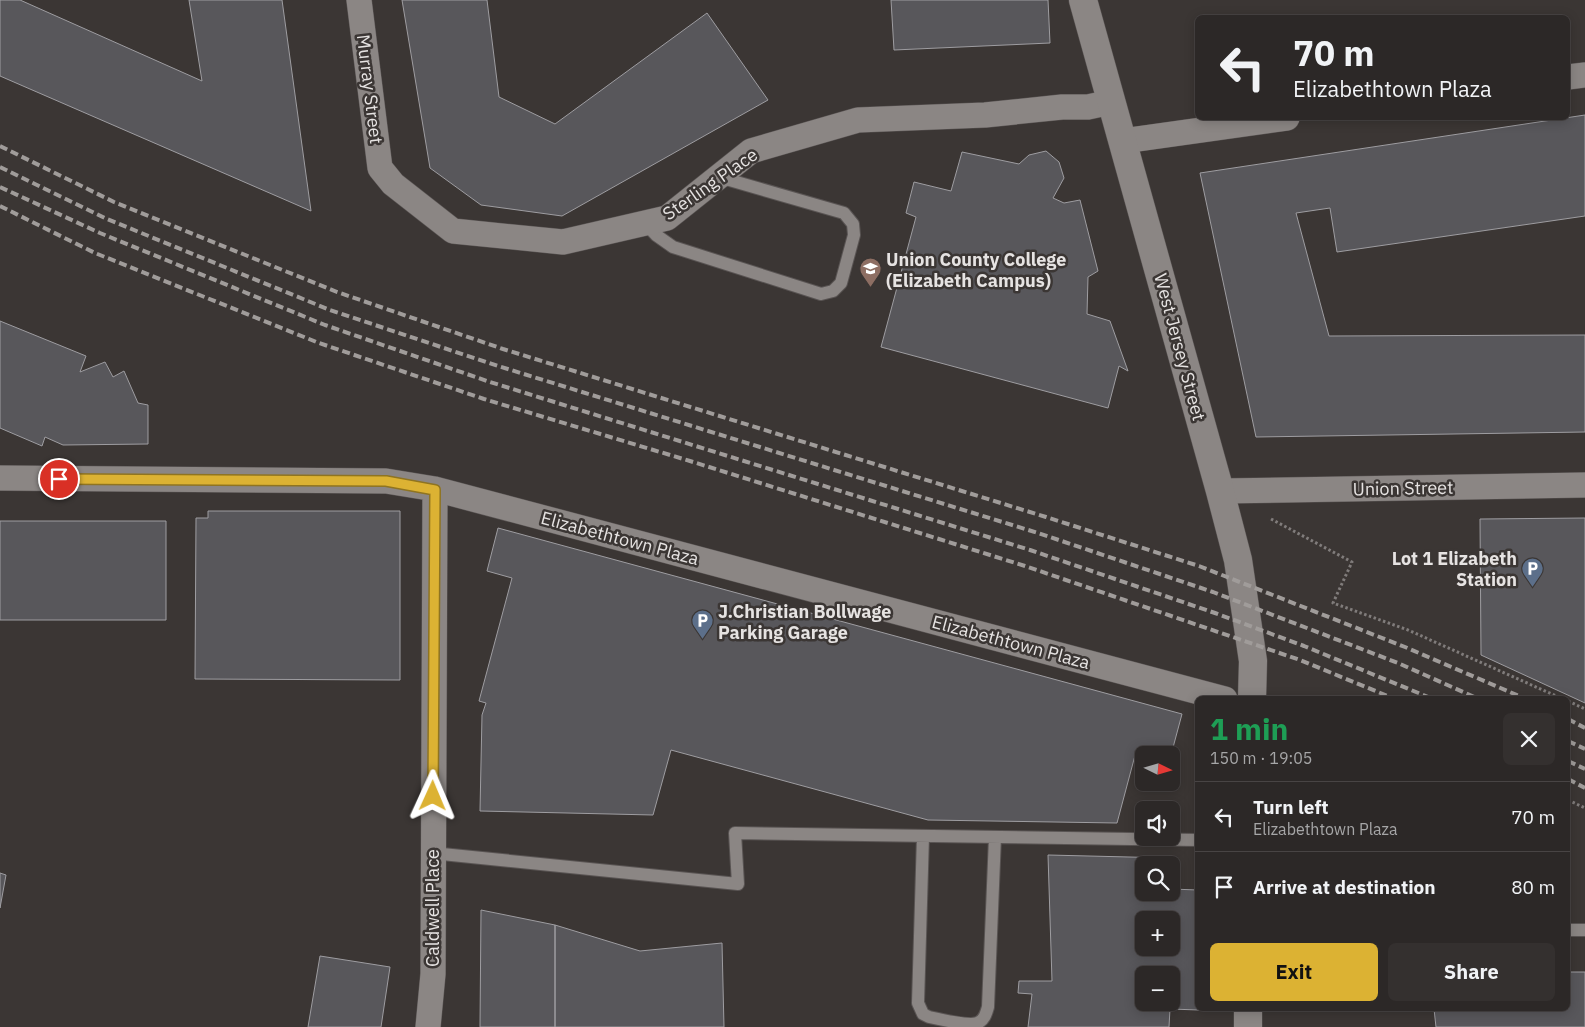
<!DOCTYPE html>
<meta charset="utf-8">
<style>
:root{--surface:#2c2827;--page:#34302f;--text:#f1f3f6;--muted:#a6a6a7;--line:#484444;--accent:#dcb233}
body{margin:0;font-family:"IBM Plex Sans",sans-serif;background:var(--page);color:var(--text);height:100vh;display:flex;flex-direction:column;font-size:19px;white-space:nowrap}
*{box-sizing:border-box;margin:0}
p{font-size:16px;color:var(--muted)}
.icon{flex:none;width:28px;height:28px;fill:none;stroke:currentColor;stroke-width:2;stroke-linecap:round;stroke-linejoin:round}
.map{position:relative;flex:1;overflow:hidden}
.details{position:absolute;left:1195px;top:696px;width:375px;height:315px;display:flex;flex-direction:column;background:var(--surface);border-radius:8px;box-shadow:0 2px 12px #0003,0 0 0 1px var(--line)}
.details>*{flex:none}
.hud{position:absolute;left:1195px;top:15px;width:375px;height:105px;border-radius:8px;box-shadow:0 2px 12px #0003,0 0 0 1px var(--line);background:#2c2827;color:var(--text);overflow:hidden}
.needle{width:32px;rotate:95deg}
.fabs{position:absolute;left:1135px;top:746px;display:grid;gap:10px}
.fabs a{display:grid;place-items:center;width:45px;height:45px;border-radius:8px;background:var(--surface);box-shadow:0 2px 12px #0003,0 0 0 1px var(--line);font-size:25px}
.pin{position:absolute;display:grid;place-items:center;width:42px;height:42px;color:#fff;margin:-21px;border:2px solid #fff;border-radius:50%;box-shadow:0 1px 5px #0007}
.me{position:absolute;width:55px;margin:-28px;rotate:1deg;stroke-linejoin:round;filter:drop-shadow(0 0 4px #0008)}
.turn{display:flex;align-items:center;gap:18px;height:105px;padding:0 15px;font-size:22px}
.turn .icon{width:65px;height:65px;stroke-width:2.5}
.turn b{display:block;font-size:35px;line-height:42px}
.round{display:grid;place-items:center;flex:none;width:52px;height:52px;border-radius:8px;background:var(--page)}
.overview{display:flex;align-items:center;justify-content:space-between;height:85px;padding:0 15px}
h1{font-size:30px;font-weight:700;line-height:38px;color:#1e9e55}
.primary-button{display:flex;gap:10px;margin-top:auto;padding:10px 15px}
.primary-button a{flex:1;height:58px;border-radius:8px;background:var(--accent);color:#111;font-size:20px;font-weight:700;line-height:58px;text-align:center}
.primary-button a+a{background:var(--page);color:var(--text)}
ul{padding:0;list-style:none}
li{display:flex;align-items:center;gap:15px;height:70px;padding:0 15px;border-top:1px solid var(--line)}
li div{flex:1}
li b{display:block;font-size:19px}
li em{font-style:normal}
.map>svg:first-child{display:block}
.building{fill:#58575b;stroke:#9e9da1;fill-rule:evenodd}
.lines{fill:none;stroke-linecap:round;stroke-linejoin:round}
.lane-casing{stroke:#595453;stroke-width:14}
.street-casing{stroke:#595453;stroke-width:26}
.secondary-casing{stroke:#595453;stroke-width:29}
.path{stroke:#807c7b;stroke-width:3;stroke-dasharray:2.5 2.5;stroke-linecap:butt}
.lane{stroke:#8b8684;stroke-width:12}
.street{stroke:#8b8684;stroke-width:25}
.secondary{stroke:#8b8684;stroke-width:28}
.rail{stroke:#a09c9a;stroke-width:4;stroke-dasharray:8 4;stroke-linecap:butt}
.route-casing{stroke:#8f7421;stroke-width:12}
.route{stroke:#dcb233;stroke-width:9}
.labels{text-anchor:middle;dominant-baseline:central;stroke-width:5;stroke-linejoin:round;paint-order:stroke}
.street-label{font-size:18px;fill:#e6e3e2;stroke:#3b3634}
.poi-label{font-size:18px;font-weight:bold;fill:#e6e3e2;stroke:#3b3634;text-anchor:start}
</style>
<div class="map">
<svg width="1585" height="1027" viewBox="0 0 1585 1027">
<rect width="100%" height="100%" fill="#3b3634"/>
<!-- building -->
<path class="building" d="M0,0H20L202,81L189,0H282L311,211L0,76Z
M402,0H487L499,97L555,124L707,13L768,100L562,216L481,205L430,168Z
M891,0H1048L1050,43L894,50Z
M1585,115V216L1337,252L1330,208L1296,213L1329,336L1585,335V432L1256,437L1200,173Z
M1046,151L1059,162L1064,178L1053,198L1064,203L1080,200L1098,271L1088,277L1087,314L1110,321L1128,371L1119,366L1108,408L881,347L916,217L906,213L914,182L951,191L962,152L1019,164L1029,155Z
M0,321L86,356L80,372L105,362L113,377L124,371L138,403L148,405V444L63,445L45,437L42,446L0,428Z
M208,511H400V680L195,679L196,518H208Z
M1585,518V703L1481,655L1480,519Z
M0,521H166V620H0Z
M498,528L1182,714L1171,755H1162L1137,748L1117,823L928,820L671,750L653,815L480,811L482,715L486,703L479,701L512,578L487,571Z
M1048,855L1170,858V865H1144V892H1171V889L1198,890V1009L1199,1010L1170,1009L1169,1027H1028L1032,994L1018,993L1019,981H1052ZM1144,920H1171V948H1144ZM1144,975H1171V1002H1144Z
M0,873L6,875L0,908Z
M481,910L555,925V1027H480Z
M555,925L640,951L722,943L724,1027H555Z
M320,956L390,967L381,1027H308Z
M1568,972H1585V1027H1436L1434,1009H1568Z"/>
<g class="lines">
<defs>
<path id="lane" d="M645,223L656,235L673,247L821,294L833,291L841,283L854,235L853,224L844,213L719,177
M923,836L918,1003L923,1014L929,1017C938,1019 970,1026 977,1023C984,1021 986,1014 988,1007L995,837
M432,853L738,884L735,833L1198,840
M1568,930H1585"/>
<path id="street" d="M359,0L380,168L393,184L453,231L563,242L667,218L751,151L858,120L985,115L1062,107H1088L1111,102
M1568,77L1585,75
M1123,141L1287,118
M0,478L386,481L435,489L1225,699
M1220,491L1585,485
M428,1027L433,974L435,489"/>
<path id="secondary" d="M1083,0L1220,491L1238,560L1253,661L1252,699
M1248,1027V1009"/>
</defs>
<!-- lane casing -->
<use href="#lane" class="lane-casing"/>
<!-- street casing -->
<use href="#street" class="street-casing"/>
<!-- secondary casing -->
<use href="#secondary" class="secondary-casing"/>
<!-- path -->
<path class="path" d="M1271,519L1352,562L1333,603L1408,630L1563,699
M1338,699L1339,696L1344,699
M1568,701L1585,709
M1568,800L1585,808"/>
<!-- lane -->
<use href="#lane" class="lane"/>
<!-- street -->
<use href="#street" class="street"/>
<!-- secondary -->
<use href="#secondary" class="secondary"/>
<!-- rail -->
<path class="rail" d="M0,146L114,202L337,292L503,349L1046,517L1199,566L1405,647L1526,699
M0,167L107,219L330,310L498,366L1038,533L1213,592L1398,663L1479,699
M0,187L100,233L325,325L490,382L1030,550L1215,613L1304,646L1433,699
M0,206L95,253L319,343L484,399L690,461L1025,566L1300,660L1395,699
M1568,719L1585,728
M1568,741L1585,749
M1568,761L1585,769
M1568,779L1585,788"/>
</g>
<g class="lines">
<defs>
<path id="route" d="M59,479L386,481L435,490L433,796"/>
</defs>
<!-- route casing -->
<use href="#route" class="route-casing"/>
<!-- route -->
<use href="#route" class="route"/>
</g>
<!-- icons -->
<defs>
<symbol id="university-pin" viewBox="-11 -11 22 30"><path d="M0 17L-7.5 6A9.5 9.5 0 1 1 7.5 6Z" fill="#8d6e63" stroke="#3b3634"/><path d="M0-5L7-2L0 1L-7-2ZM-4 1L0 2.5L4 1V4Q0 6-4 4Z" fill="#fff"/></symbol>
<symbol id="parking-pin" viewBox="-11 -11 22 30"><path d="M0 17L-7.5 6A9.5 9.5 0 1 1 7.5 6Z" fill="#5c6f8a" stroke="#3b3634"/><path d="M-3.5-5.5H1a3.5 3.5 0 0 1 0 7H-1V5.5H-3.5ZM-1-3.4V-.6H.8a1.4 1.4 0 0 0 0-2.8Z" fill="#fff"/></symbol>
</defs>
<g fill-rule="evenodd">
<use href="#university-pin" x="858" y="256" width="25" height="34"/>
<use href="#parking-pin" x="1520" y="556" width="25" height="34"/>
<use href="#parking-pin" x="690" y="608" width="25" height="34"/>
</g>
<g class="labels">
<!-- street labels -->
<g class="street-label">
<text transform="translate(370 89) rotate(83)">Murray Street</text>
<text transform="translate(710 184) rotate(-35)">Sterling Place</text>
<text transform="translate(1180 347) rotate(75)">West Jersey Street</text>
<text transform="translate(1403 488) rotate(-1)">Union Street</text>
<text transform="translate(620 538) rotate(15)">Elizabethtown Plaza</text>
<text transform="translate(1011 642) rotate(15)">Elizabethtown Plaza</text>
<text transform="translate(432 908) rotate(-90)">Caldwell Place</text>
</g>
<!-- poi labels -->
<g class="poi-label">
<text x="886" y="259">Union County College<tspan x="886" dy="21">(Elizabeth Campus)</tspan></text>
<text x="1517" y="558" text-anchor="end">Lot 1 Elizabeth<tspan x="1517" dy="21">Station</tspan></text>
<text x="718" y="611">J.Christian Bollwage<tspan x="718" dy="21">Parking Garage</tspan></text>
</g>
</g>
</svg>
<div class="fabs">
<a><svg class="needle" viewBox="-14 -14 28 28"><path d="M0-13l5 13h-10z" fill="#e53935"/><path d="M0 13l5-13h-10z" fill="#a6a6a7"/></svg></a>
<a><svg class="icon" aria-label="sound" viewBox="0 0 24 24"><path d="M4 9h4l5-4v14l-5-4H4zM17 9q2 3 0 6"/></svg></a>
<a><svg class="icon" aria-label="search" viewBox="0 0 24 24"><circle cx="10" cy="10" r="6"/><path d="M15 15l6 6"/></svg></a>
<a>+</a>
<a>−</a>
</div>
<div class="pin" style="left:59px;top:479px;background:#d93025"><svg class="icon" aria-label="arrive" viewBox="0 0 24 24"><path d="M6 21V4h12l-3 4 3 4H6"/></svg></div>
<svg class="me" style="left:433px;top:796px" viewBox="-20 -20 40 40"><path d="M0-17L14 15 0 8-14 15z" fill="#dcb233" stroke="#fff" stroke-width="4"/></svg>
<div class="hud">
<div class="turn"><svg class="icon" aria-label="left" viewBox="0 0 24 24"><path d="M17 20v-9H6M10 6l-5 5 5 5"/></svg><div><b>70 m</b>Elizabethtown Plaza</div></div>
</div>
<section class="details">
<div class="overview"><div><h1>1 min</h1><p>150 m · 19:05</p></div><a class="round"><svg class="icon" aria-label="close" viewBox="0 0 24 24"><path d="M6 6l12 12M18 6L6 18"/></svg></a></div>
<ul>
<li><svg class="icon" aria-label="left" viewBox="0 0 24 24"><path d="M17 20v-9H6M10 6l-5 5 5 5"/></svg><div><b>Turn left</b><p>Elizabethtown Plaza</p></div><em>70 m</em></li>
<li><svg class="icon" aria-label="arrive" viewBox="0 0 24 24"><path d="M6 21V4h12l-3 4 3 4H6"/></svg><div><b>Arrive at destination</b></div><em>80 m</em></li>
</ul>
<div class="primary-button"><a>Exit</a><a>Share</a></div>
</section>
</div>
